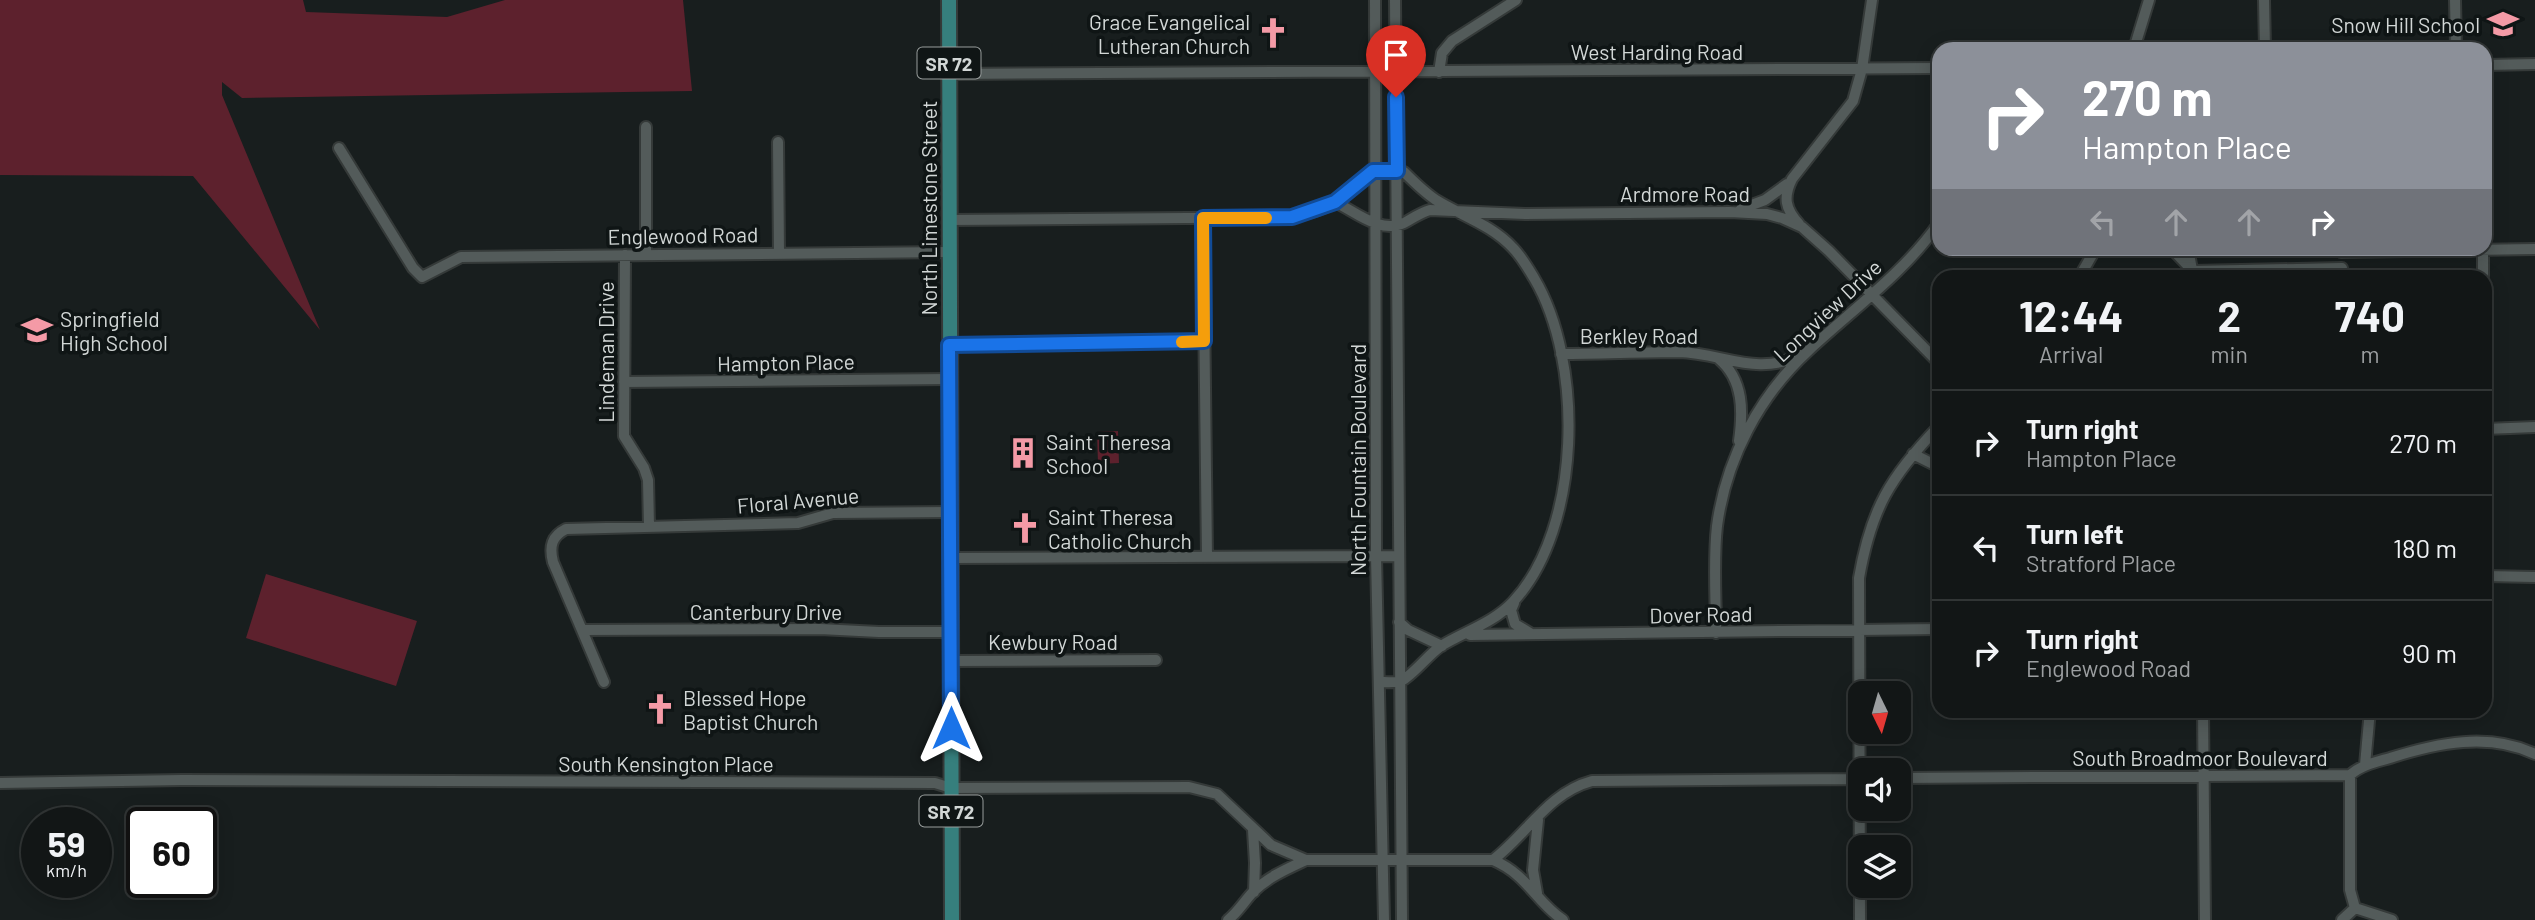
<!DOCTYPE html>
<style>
:root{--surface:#121616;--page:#1f2323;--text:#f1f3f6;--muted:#9c9fa1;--line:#313535}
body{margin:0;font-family:Barlow,sans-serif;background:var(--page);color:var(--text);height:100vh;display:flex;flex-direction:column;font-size:26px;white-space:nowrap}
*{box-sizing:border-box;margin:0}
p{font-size:23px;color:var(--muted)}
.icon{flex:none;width:38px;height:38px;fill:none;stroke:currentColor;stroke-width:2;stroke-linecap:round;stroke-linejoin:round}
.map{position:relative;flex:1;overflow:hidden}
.panel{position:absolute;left:1932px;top:270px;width:560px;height:448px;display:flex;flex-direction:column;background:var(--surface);border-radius:21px;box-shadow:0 4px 18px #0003,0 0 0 2px var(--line)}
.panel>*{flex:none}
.top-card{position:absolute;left:1932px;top:42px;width:560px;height:214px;border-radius:21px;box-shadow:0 4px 18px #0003,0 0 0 2px var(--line);background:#8c9099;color:#fff;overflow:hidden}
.needle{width:46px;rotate:175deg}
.tools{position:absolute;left:1848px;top:681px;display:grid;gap:14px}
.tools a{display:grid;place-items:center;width:63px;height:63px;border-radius:14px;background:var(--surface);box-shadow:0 4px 18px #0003,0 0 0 2px var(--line);font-size:35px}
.speed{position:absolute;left:21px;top:807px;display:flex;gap:14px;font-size:35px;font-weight:700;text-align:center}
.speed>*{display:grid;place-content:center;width:91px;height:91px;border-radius:50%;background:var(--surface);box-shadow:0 4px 18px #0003,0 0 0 2px var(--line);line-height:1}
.speed small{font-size:18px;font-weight:400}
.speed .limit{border:4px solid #111;border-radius:10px;background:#fff;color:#111}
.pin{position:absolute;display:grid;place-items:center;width:60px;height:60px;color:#fff;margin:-72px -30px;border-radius:50% 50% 50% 0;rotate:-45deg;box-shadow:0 0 7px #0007}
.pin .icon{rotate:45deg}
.me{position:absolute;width:77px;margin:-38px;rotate:0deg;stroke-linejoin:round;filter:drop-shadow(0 0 5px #0008)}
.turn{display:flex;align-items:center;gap:24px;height:147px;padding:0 35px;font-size:32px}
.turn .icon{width:91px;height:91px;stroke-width:2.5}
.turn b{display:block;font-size:49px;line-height:60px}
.lanes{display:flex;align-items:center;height:66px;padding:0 35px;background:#0003;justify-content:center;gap:35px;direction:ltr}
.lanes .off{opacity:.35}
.eta{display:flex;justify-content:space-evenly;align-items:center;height:119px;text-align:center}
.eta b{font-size:42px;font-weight:700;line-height:49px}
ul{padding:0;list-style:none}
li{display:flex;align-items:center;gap:21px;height:105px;padding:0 35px;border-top:2px solid var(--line)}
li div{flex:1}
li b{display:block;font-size:26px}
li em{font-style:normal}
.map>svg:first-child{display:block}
.green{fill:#5d212d}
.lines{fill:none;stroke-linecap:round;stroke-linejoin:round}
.minor-casing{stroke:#353a39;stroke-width:14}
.major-casing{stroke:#353a39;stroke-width:18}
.minor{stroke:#535b5a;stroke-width:10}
.major{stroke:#367f7d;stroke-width:14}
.route-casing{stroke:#114b97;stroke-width:18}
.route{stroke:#1a73e8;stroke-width:12}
.slow{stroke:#f59e0b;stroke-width:12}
.labels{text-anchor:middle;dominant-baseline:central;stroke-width:7;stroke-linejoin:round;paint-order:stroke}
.shield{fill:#0f1515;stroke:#989d9c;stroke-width:2}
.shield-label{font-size:19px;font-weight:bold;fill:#d2d7d6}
.poi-label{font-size:21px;fill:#d2d7d6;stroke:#0f1515;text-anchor:start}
.street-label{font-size:21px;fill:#d2d7d6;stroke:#0f1515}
</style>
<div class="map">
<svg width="2535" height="920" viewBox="0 0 2535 920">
<rect width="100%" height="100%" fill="#181e1e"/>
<!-- green -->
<path class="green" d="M0,0H303L306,12L447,17L505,0H683L692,91L242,98L222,82V95L320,330L193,176L0,175Z
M1118,431L1119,463L1098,464L1097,432Z
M266,574L417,621L396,686L246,638Z"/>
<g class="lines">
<defs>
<path id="minor" d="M1375,0L1376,556L1384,920
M1395,0L1402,920
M2264,0L2265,49
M2455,0L2456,49
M2134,49L2149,0
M2485,65L2535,64
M1439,72L1442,53L1452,41L1516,0
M949,74L1939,68
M778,142L779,253
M339,148L413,268L422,277L461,257L949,252
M1335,202C1356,212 1380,234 1404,223C1413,218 1420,213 1430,210L1525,214L1730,212L1767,214L1782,218L1802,227L1829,251L1939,363
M1741,209L1765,200L1787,184
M1203,218L1207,557
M949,220L1292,217C1307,213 1323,210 1335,202C1367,183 1360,166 1404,172C1414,182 1424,192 1436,200C1462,216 1492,225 1513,248C1521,256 1528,268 1534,278C1584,362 1582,528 1513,602C1493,623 1466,631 1441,646C1429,654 1412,676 1401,681C1395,683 1385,682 1379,682
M1799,224C1785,209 1783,197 1792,179L1853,101L1862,69L1872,0
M2171,248L2193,271L2342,268
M2188,248L2192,270
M2483,250V276
M2341,252L2535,249
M646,254V127
M625,255L624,436L644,468L648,480L649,526
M2080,276L2096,248
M949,345L1204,341
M1561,354C1600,354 1640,352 1679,352C1722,353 1758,377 1800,355
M1719,359C1744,380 1743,412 1739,441
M624,382L949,379
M2485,429L2535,427
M1913,454L1939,467
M950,558L1399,556
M2485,576L2535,577
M1514,603L1511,610L1515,624L1530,633
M1399,622L1408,630L1442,646
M582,630L820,629L879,632H950
M1716,633C1716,598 1713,561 1717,526C1726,459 1759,396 1809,350C1853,309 1904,273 1939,223
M1470,635L1939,629
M950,661L1156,660
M604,682L553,562C549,546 552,536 566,529L798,523L833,513L950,512
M2203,710L2205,920
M2365,765L2370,710
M2350,775V890L2355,908
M1899,778L2350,775C2361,765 2376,762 2390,758C2437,743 2489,732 2535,754
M0,783L182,780L935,783L951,788L1189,787L1217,794L1271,845L1306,860H1493C1528,875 1535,901 1563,920
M1253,830L1255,863L1254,892
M1493,860C1528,833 1548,793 1592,781L1860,779
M1537,893L1533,870L1538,820
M2355,908L2392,920
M1228,920C1239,911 1245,900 1254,891C1268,877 1289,868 1306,860
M1860,920L1859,578C1871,509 1890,477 1939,426
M2342,920L2355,908"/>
<path id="major" d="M949,0L952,920"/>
</defs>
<!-- minor casing -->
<use href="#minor" class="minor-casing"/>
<!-- major casing -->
<use href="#major" class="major-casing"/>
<!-- minor -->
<use href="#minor" class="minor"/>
<!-- major -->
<use href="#major" class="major"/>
</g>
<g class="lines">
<defs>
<path id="route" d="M951,728L949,345L1204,341L1203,218L1292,217L1335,202L1373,171H1397L1396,97"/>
</defs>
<!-- route casing -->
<use href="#route" class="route-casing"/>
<!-- route -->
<use href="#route" class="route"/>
<!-- slow -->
<path class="slow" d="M1182,342L1204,341L1203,218H1266"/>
</g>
<!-- icons -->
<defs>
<symbol id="school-bare" viewBox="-9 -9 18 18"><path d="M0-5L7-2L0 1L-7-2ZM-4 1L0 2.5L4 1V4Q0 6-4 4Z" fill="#f49aa6" stroke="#0f1515" stroke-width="2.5" paint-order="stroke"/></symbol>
<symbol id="church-bare" viewBox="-9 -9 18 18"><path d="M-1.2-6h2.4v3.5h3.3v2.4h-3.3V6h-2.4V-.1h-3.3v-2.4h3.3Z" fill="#f49aa6" stroke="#0f1515" stroke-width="2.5" paint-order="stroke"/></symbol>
<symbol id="building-bare" viewBox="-9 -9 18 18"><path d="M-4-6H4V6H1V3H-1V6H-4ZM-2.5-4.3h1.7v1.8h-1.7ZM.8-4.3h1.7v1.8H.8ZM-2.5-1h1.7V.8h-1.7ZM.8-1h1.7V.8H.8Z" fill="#f49aa6" stroke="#0f1515" stroke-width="2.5" paint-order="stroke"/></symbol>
</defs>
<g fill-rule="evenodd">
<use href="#school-bare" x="2481" y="2" width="44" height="44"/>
<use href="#church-bare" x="1251" y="11" width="44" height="44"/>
<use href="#school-bare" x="15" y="308" width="44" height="44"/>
<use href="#building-bare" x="1001" y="431" width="44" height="44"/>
<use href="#church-bare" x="1003" y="506" width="44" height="44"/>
<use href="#church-bare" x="638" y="687" width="44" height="44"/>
</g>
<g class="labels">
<!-- shield labels -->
<g class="shield">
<rect x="917.5" y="47.5" width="63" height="31" rx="5"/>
<rect x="919.5" y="795.5" width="63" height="31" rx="5"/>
</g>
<g class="shield-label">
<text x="949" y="63">SR 72</text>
<text x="951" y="811">SR 72</text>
</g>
<!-- poi labels -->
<g class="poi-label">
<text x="1250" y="21" text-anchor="end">Grace Evangelical<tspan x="1250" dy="24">Lutheran Church</tspan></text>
<text x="2480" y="24" text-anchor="end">Snow Hill School</text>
<text x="60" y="318">Springfield<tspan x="60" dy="24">High School</tspan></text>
<text x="1046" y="441">Saint Theresa<tspan x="1046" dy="24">School</tspan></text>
<text x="1048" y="516">Saint Theresa<tspan x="1048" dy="24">Catholic Church</tspan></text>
<text x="683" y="697">Blessed Hope<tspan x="683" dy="24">Baptist Church</tspan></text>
</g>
<!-- street labels -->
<g class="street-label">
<text x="1657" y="51">West Harding Road</text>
<text x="1685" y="193">Ardmore Road</text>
<text transform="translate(928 208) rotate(-90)">North Limestone Street</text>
<text transform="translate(683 235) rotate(-1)">Englewood Road</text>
<text transform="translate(1827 310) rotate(-43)">Longview Drive</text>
<text x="1639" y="335">Berkley Road</text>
<text transform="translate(605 352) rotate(-90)">Lindeman Drive</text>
<text transform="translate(786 362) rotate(-1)">Hampton Place</text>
<text transform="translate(1357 460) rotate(-90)">North Fountain Boulevard</text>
<text transform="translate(798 500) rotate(-5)">Floral Avenue</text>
<text x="766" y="611">Canterbury Drive</text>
<text transform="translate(1701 614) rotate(-1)">Dover Road</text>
<text x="1053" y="641">Kewbury Road</text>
<text x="2200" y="757">South Broadmoor Boulevard</text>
<text x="666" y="763">South Kensington Place</text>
</g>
</g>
</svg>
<div class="tools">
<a><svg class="needle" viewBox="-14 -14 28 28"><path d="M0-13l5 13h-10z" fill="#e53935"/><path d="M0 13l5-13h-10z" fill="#9c9fa1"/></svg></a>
<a><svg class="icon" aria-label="sound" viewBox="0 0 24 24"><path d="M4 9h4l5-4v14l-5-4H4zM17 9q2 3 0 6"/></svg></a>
<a><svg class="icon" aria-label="layers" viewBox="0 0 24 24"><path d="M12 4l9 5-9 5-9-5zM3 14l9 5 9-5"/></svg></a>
</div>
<div class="speed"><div>59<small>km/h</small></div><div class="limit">60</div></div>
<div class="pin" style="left:1396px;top:97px;background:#d93025"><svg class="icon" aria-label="arrive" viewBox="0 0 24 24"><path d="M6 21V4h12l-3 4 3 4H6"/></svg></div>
<svg class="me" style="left:951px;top:728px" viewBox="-20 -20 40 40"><path d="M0-17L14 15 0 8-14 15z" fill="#1a73e8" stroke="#fff" stroke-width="4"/></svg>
<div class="top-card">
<div class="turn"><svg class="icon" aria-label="right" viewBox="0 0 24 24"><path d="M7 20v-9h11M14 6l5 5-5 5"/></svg><div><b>270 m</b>Hampton Place</div></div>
<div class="lanes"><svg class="icon off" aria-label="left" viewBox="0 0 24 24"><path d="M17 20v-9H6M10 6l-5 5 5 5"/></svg><svg class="icon off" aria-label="ahead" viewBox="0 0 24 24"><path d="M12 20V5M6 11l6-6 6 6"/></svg><svg class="icon off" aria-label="ahead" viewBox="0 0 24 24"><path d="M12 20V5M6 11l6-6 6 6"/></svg><svg class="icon" aria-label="right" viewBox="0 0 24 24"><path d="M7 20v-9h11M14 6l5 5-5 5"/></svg></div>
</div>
<section class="panel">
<div class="eta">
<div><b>12:44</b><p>Arrival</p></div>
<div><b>2</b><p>min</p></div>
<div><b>740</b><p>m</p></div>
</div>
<ul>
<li><svg class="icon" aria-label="right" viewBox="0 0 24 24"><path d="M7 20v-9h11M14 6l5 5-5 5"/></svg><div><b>Turn right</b><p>Hampton Place</p></div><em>270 m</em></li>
<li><svg class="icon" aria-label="left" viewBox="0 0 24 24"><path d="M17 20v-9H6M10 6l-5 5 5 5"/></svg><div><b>Turn left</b><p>Stratford Place</p></div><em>180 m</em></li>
<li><svg class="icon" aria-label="right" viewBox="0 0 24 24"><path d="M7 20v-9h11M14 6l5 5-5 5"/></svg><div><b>Turn right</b><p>Englewood Road</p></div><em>90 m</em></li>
</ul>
</section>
</div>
